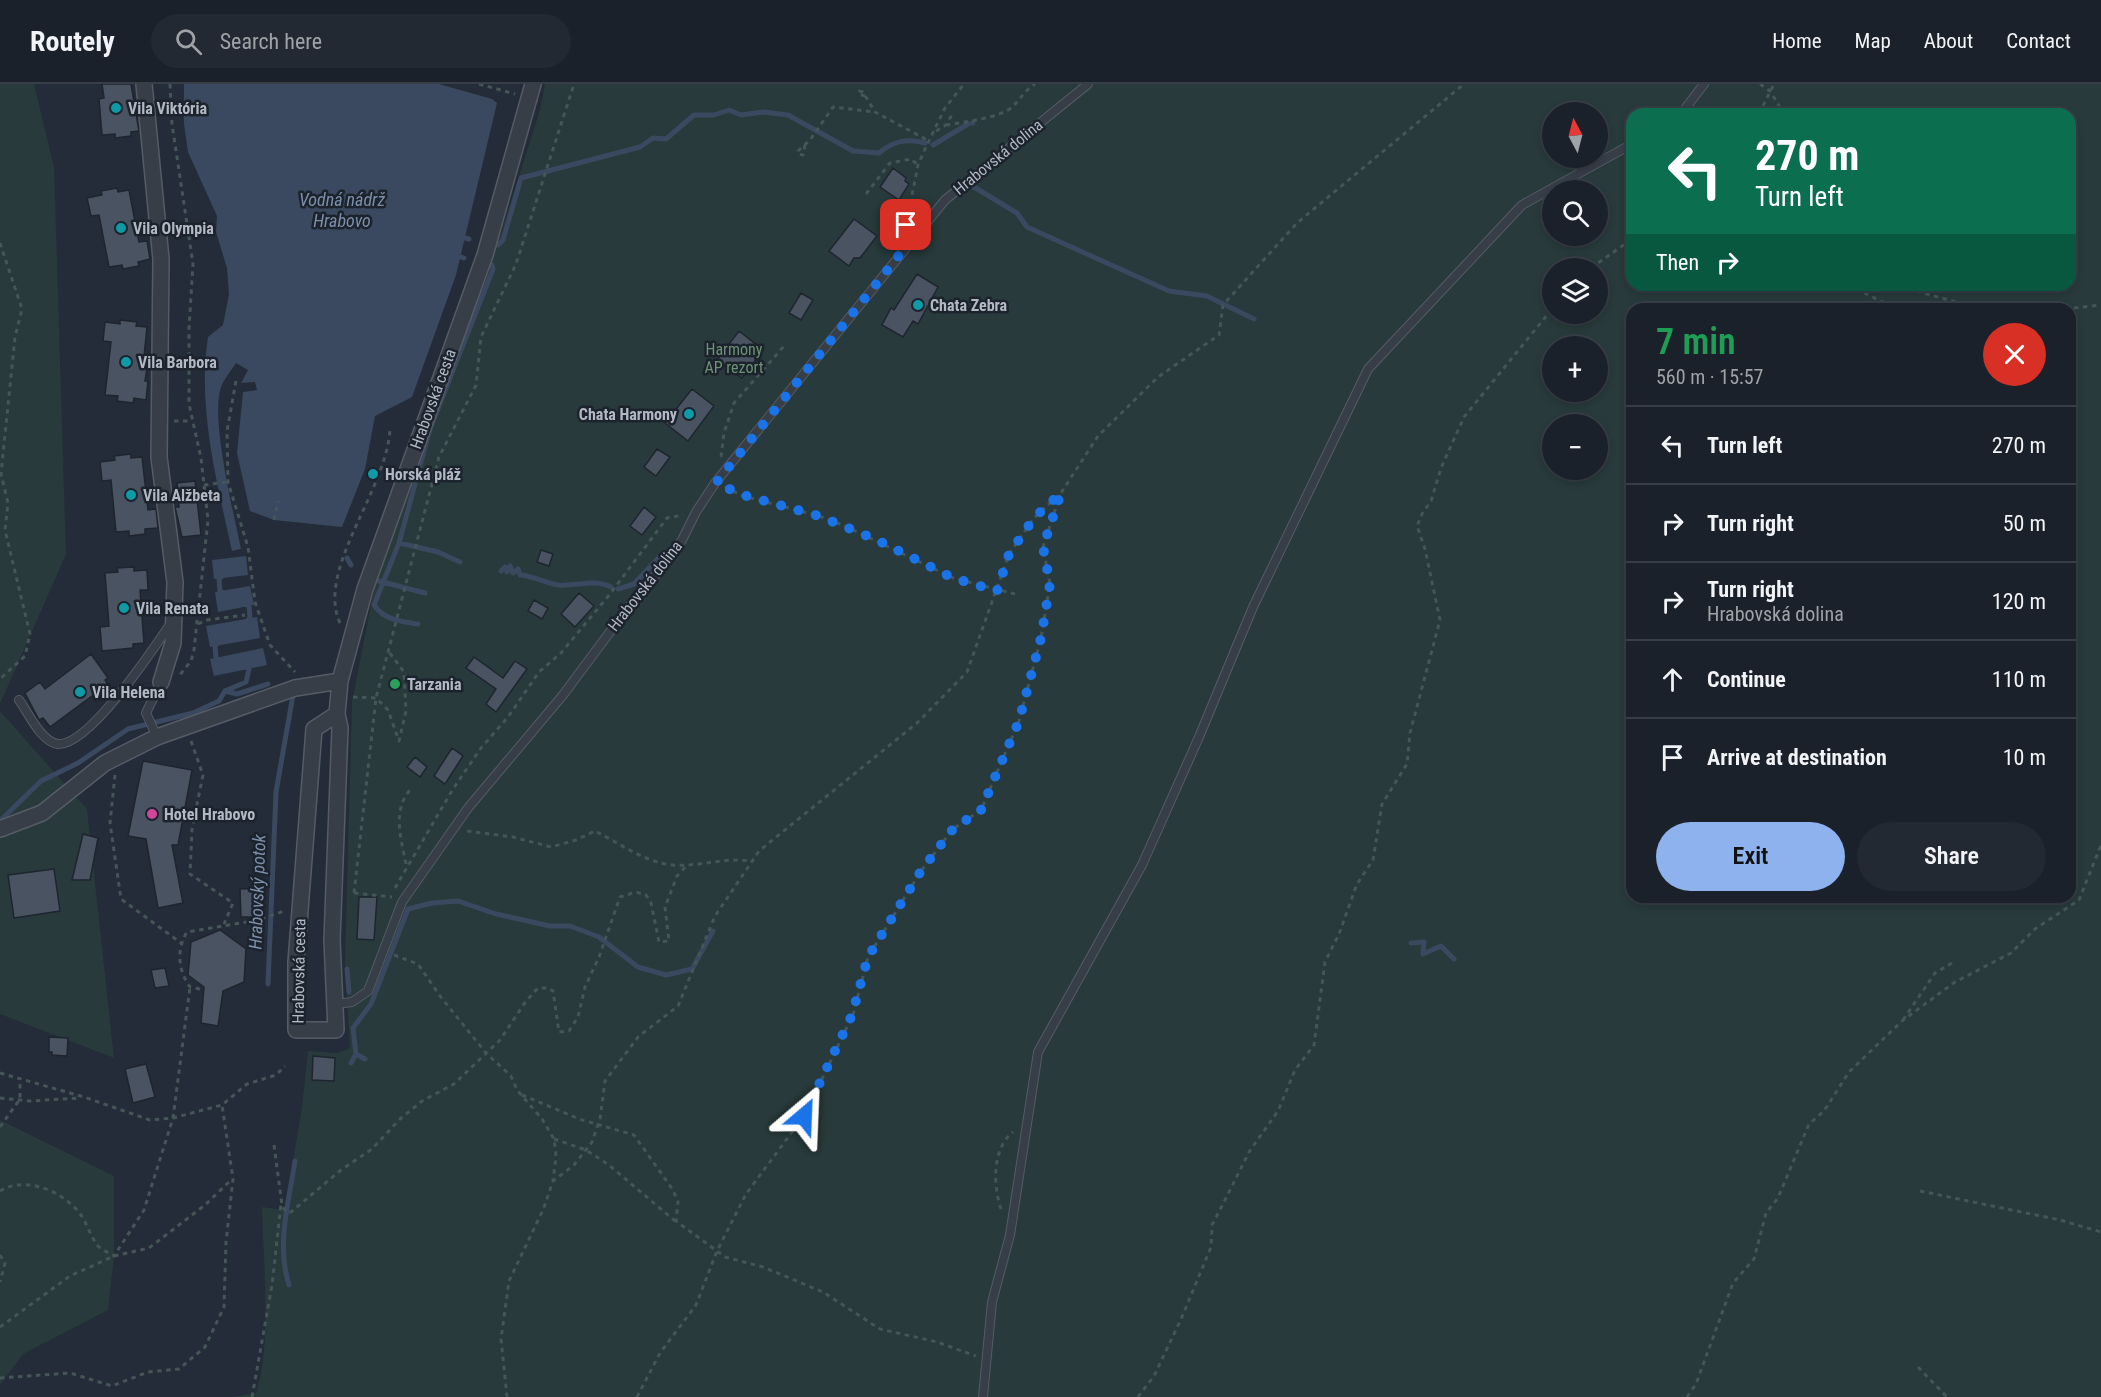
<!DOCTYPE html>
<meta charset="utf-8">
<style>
:root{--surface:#1a212a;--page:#232932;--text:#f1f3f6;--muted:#9fa3a8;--line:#383e47;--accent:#8db2ee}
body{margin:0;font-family:"Roboto Condensed",sans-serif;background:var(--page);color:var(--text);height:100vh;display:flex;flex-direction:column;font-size:22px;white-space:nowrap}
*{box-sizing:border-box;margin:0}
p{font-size:20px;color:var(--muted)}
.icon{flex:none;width:33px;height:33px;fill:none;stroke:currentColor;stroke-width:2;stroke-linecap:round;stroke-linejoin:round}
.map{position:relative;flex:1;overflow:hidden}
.sheet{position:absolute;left:1626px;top:219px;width:450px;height:600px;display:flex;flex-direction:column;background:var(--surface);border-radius:18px;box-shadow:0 3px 9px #0003,0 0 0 2px var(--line)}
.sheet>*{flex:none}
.guide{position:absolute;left:1626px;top:24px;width:450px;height:183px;border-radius:18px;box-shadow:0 3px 9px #0003,0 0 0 2px var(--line);background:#0b6e4f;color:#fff;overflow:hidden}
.needle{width:39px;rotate:353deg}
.fabs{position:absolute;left:1542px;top:18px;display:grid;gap:12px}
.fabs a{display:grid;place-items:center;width:66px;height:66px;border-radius:50%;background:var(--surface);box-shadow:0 3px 9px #0003,0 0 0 2px var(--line);font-size:30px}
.pin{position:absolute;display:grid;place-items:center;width:51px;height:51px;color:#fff;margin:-26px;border-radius:12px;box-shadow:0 3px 9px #0006}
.me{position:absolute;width:66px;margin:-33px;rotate:26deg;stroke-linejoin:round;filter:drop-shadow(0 0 4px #0008)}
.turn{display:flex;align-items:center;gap:21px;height:126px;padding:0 30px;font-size:27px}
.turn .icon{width:78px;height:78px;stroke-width:2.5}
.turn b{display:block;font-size:42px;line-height:51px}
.then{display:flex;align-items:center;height:57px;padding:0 30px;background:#0003;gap:12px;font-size:22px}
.round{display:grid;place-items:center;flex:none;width:63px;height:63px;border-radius:32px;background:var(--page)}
.summary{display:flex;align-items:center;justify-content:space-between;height:102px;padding:0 30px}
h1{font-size:36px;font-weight:600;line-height:45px;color:#1e9e55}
.button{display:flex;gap:12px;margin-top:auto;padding:12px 30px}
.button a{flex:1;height:69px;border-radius:36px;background:var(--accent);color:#111;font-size:24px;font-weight:600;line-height:69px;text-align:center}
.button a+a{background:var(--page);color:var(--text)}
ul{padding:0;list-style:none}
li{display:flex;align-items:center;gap:18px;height:78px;padding:0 30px;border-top:2px solid var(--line)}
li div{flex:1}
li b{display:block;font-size:22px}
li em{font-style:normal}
header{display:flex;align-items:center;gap:36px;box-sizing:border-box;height:84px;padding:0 30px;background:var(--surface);border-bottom:2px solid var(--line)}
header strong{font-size:28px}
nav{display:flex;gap:33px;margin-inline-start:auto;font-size:21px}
.search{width:420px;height:54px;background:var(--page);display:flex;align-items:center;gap:15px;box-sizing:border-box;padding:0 21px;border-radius:33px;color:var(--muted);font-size:22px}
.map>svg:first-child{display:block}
.green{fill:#283a3b;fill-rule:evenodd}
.water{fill:#3a495f}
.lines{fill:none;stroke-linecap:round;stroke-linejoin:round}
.stream{stroke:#3a495f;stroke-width:5}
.building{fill:#4a5361;stroke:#1e252f;stroke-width:1.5}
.lane-casing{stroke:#555c66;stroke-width:10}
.street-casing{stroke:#555c66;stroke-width:18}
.path{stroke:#455558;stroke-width:3;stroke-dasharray:4.5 4.5;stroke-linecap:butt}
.lane{stroke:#373e48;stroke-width:8}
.street{stroke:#373e48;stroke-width:15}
.route{stroke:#1a73e8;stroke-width:10;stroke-dasharray:0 18}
.culture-dot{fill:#0f9aa8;stroke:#1c232d;stroke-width:2}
.leisure-dot{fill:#2e9e5b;stroke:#1c232d;stroke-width:2}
.hotel-dot{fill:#d1479c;stroke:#1c232d;stroke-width:2}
.labels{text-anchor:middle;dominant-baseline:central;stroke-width:5;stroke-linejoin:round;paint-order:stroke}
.poi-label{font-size:16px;font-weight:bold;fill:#b2b9c4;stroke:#1c232d;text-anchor:start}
.street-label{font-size:16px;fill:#b2b9c4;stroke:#1c232d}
.park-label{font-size:16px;fill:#6b9374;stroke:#1c232d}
.water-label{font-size:18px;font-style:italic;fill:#7c8faa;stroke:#1c232d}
</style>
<header>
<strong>Routely</strong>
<div class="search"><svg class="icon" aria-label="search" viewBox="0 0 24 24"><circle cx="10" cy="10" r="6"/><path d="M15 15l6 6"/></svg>Search here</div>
<nav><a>Home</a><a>Map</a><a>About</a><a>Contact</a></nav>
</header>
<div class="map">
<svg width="2101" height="1313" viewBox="0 0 2101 1313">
<rect width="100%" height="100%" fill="#232c38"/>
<!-- green -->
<path class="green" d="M0,0H34L54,83L66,470L0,620Z
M545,0H2101V1313H231L256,1309C272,1265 263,1172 262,1123L285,1126L302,1023L308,967L337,969L350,964L345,878L352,618L374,505L443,303L486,196L540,26ZM1552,28H1598V74H1552ZM1632,30H2070V201H1632ZM1552,106H1598V152H1552ZM1552,184H1598V230H1552ZM1632,225H2070V813H1632ZM1552,262H1598V308H1552ZM1552,340H1598V386H1552Z
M0,627L87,725L114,974L0,930Z
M0,1036L114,1092V1172L108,1226L23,1270L0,1301Z"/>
<!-- water -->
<path class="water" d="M184,0H439L492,15L497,19L456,191L412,313L375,332L365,385L342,443L274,436L250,427L237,369L243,308L257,306L255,298L241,299L248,286L236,279C231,287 224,295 221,303C210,335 234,430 241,465L232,467C217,398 197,324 208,253L223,241L229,210L227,184L216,148L217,132L188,68L184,40Z
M246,472L248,491L214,495L212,476Z
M250,502L254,521L218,528L215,508Z
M257,533L260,554L210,563L206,542Z
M263,564L267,581L214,592L210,575Z"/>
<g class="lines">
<!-- stream -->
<path class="stream" d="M972,39H973
M933,61L968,40
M974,103L1017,129L1027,143L1169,207L1207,212L1254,235
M465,154L469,155
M498,161L503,156L521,94L640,63L653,54L666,55L694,31H714L729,26L741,31L763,28L788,31L853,67L879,69C893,57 907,54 925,59
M461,173L464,174
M399,459L438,468L460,478
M347,474L351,481
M501,487L505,483L507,488L510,482L513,489L518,485L520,491C534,492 546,499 558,501C576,503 594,494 611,503
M222,492L219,495L220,507L226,510
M379,497L425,509
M618,505L634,500L662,470
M242,519L249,522L250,534L245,539
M418,540C402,538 384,536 374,521L399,459L430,345L493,185L492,181
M218,559L215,562L216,574L222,576
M243,582L249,585L246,598L225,607L237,610L268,600
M0,737L41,697L78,679L128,645L193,629L219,617L225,607
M1411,859L1424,858L1423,870L1441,862L1454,875
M347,885L349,908
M268,900L276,708L293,611
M365,975L356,970L353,944L371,920L408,825L432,819L458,817L496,830L550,842H570L599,853L638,883L666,891L692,885L713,847
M351,979L356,970
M289,1201C276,1161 289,1117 295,1077"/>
</g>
<!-- building -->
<path class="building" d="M102,0H131L139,47L131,48V52L115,54V50L102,51L99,15L104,14Z
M893,84L906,94L905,97L909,100L899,116L880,103Z
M117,104L118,108L129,106L139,158L147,157L150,175L138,178L139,182L123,185L122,181L109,183L99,131L91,132L87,114L102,111L101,107Z
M854,135L877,152L860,174H854L849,182L829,167Z
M917,190L938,203L918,240L913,237L903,253L882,241L891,224L894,226Z
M801,209L813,216L801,236L789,229Z
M120,236L137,238L136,242L147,243L143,283L147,284L145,297H148L146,316L134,314L133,319L117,317L118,312L105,311L111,258L103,257L105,238L120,240Z
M739,247L763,266L742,294L717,276Z
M692,305L714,322L688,357L665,339Z
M657,365L670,373L656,392L644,383Z
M131,370V374L142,373L148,426L156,425L158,444L145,445V450L129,452V447L116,448L111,396L102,397L100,378L115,376L114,372Z
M195,397L201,451L182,453L175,423H179L177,399Z
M644,423L656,433L642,451L630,442Z
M541,466L553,470L549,482L537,478Z
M134,483V487L147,486L148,506H140L144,559L133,560V564L102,567L100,543L109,542L105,489L118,488L117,484Z
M579,509L594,522L575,543L561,530Z
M534,516L548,524L542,535L528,527Z
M91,570L108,594L105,596L112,607L97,618L92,612L50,643L43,634L39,636L25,609L40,598L45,605Z
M474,573L503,594L515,577L527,585L496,628L486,620L496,605L466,584Z
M452,664L463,672L445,700L434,692Z
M415,673L427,683L420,693L407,683Z
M143,677L192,686L178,761H172L183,819L158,824L146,755L128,752Z
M83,750L98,754L90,796H72Z
M54,785L60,827L14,834L8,791Z
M263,804L262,833H241L240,805Z
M359,813H377L374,856L357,855Z
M220,846L246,865L244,898L223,907L218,942L201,939L204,903L188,891L191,858Z
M165,884L169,902L155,904L151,886Z
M49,953L68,954L67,972L52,971V968H49Z
M313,972L335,974L334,997L312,996Z
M146,980L155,1013L133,1019L125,985Z"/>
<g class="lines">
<defs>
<path id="lane" d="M1681,30L1704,0
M19,616C28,628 41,658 58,660C89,662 154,564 171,539
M157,653L146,629L161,598
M336,920L352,918L368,907L402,818L468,724L563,611L627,525L659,487L682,456L696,428L715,399L945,116L1088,0
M983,1313L992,1218L1010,1151L1038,968L1142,781L1199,653L1253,523L1368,285L1522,121L1632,60"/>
<path id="street" d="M144,0L161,175L159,373L175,498L173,559L161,598
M337,630L314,645L296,878V946H336L332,856L340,644L337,630L340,597L365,505L485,171L533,0
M0,745L42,729L105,679L157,653L295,604L340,597"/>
</defs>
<!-- lane casing -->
<use href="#lane" class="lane-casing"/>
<!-- street casing -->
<use href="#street" class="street-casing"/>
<!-- path -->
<path class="path" d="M170,0L172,40L193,180L189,244V320L201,374L208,436L194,566L191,577L179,592
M479,0L515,10
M1760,0L1770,7L1784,30
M865,12L859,10V7L863,8L875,28L929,57
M1759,30L1774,0
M946,41C960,39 1003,33 1012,23C1022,14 1022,9 1035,0
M936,47L946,41L953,29
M805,61L803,71L798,70V67L810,56L833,23L875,28
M866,110L890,79L911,75L918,81
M905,146L918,81L925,65L945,24L964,0
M0,159L22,225L15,253L1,390L8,419L5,446L30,550L25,572L0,595
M1591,184L1632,155
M1848,201L1889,221L1910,225
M1910,201L1916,207L1967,221L2003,225
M1915,225L1936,221H1962
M2065,225L2101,221
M236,297L227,347L228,398L248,463L255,518L270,561L295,588
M174,337H191
M721,373L724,349L734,319L784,262
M204,401L228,398
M725,403L743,412L819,432L847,443L953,494L1015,510
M274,436L278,417
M340,539C315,485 389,404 390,343
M198,540L207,536L245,531
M353,613L376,614L388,626L399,657L406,627L404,588L389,568
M191,657L203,691L192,745L190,790L233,819L224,840
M115,691L110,739L121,815L181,859
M467,747L513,753L551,763L576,756L595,747C619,759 646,779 673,781C700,783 723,773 752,777
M406,780C401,754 392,727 410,706
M395,804L453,705L481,664L508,633L539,588L561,569L610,510L667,434L683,431
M354,809L376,614L439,373L476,301L481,253L516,180L574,0
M354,809L392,813
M394,871L418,880L440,912L486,969L511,992L517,1006L542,1035L554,1055L556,1072L553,1097
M200,905L190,903C178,886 176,866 187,848L259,836L284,827
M1903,936L1935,889L1952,879
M0,989L84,1013L150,1036L173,1034L222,1021L247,1000L276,991L285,982
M522,1011L579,1035L634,1051L673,1106L678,1118L676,1137L725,1173L763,1183L823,1208L880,1245L937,1258L976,1272
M0,1014L30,1017L80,1014
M0,1043L20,1015V995
M554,1055L586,1066L609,1081L675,1137
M274,1061L282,1121L286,1128H291L341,1086L372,1065L400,1035L422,1017L454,1000L500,956L526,917L538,904H548L553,907L559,948L569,947L578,933L585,903L599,873L620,813L636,808L646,811L651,819L659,858L669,857L665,823L677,792L688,780
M0,1107C22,1093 55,1104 73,1122C86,1133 88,1149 98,1162C102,1166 109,1169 114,1172L144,1126L173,1034L190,903
M1920,1107L2060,1136L2101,1148
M1001,1125C993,1102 992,1064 1013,1048
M0,1171L5,1179L0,1198
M0,1243L70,1192L114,1172L149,1164L205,1121L231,1096
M1918,1283L1947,1313
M0,1294L70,1289L112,1302L148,1288L179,1285L205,1263L224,1223L226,1158L233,1095L222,1021
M252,1313L272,1201L281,1120
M507,1313L501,1255L509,1197L543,1126L553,1097L574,1081L592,1058L600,1035L605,997L638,953L678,922L715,832L759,767L917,639L967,588L1009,470L1034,434L1061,409L1098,352L1158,293L1219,251L1223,221L1297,139L1464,0
M637,1313L660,1269L696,1221L717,1167L746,1110L804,1032L853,931L868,873L921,787L953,745L981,726L1019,637L1041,554L1050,500L1043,463L1060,411
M1138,1313L1154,1292L1182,1233L1211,1163L1212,1141L1223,1120L1249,1068L1278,1027L1295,986L1314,961L1325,878L1339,850L1357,800L1373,776L1382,720L1407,680L1410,649L1440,536L1425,465L1417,442L1422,430L1431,417L1441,384L1464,333L1552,225
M1687,1313L1696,1300L1733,1199L1754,1175L1766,1129L1778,1114L1809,1040L1824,1027L1849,988L1902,937L1955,898L2011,869L2035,845L2079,816L2101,761"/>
<!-- lane -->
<use href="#lane" class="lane"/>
<!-- street -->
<use href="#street" class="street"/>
</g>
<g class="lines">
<!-- route -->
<path class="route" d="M804,1032L852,931L868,873L921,787L953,745L981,726L1019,637L1041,554L1050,500L1043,463L1061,409L1034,434L1009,470L997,507L953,494L877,456L819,432L743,411L716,399L898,173L906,141"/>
</g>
<!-- markers -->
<g class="culture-dot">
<circle cx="116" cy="24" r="6"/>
<circle cx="121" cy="144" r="6"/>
<circle cx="918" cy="221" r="6"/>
<circle cx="126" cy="278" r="6"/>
<circle cx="689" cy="330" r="6"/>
<circle cx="373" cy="390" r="6"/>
<circle cx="131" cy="411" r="6"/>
<circle cx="124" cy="524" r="6"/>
<circle cx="80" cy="608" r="6"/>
</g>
<circle class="leisure-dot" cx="395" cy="600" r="6"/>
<circle class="hotel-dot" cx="152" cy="730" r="6"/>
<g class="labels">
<!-- poi labels -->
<g class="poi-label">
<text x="128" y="24">Vila Viktória</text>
<text x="133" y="144">Vila Olympia</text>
<text x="930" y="221">Chata Zebra</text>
<text x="138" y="278">Vila Barbora</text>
<text x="677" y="330" text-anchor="end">Chata Harmony</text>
<text x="385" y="390">Horská pláž</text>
<text x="143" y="411">Vila Alžbeta</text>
<text x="136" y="524">Vila Renata</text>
<text x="407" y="600">Tarzania</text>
<text x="92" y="608">Vila Helena</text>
<text x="164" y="730">Hotel Hrabovo</text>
</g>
<!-- street labels -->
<g class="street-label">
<text transform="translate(998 73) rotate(-39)">Hrabovská dolina</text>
<text transform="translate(433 315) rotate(-70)">Hrabovská cesta</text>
<text transform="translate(645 502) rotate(-52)">Hrabovská dolina</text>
<text transform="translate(299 887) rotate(-89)">Hrabovská cesta</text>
</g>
<!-- park labels -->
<g class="park-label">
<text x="734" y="265">Harmony<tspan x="734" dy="18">AP rezort</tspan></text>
</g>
<!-- water labels -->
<g class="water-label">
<text x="342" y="115">Vodná nádrž<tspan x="342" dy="21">Hrabovo</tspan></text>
<text transform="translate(257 808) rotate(-88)">Hrabovský potok</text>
</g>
</g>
</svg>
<div class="fabs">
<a><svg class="needle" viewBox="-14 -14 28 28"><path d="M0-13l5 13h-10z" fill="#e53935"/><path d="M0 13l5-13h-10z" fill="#9fa3a8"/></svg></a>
<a><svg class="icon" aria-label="search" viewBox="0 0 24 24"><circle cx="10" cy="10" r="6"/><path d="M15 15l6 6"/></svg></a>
<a><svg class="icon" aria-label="layers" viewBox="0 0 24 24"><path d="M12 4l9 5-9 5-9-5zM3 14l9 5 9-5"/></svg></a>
<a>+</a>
<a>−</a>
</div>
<div class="pin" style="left:906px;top:141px;background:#d93025"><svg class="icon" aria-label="arrive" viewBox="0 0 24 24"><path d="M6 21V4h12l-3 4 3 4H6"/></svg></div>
<svg class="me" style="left:804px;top:1032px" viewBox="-20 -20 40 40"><path d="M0-17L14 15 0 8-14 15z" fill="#1a73e8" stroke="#fff" stroke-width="4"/></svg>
<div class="guide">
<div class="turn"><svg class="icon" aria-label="left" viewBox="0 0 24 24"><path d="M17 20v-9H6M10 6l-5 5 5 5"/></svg><div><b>270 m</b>Turn left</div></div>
<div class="then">Then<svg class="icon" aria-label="right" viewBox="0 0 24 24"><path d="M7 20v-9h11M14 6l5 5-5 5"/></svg></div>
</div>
<section class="sheet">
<div class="summary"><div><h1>7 min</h1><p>560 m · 15:57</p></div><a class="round" style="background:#d93025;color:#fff"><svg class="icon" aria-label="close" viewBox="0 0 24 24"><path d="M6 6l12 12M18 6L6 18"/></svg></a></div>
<ul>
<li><svg class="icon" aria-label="left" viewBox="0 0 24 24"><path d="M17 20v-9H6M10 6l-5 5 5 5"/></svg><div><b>Turn left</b></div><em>270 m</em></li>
<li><svg class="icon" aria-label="right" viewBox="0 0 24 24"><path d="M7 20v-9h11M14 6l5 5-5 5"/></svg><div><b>Turn right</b></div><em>50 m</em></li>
<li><svg class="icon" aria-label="right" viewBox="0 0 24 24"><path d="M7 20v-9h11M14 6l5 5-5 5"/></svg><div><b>Turn right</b><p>Hrabovská dolina</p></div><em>120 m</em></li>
<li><svg class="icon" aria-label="ahead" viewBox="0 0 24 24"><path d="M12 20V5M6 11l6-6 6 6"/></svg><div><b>Continue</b></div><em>110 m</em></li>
<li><svg class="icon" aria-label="arrive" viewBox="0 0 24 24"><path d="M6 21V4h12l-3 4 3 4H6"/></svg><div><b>Arrive at destination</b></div><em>10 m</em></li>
</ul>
<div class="button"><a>Exit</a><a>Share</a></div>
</section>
</div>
